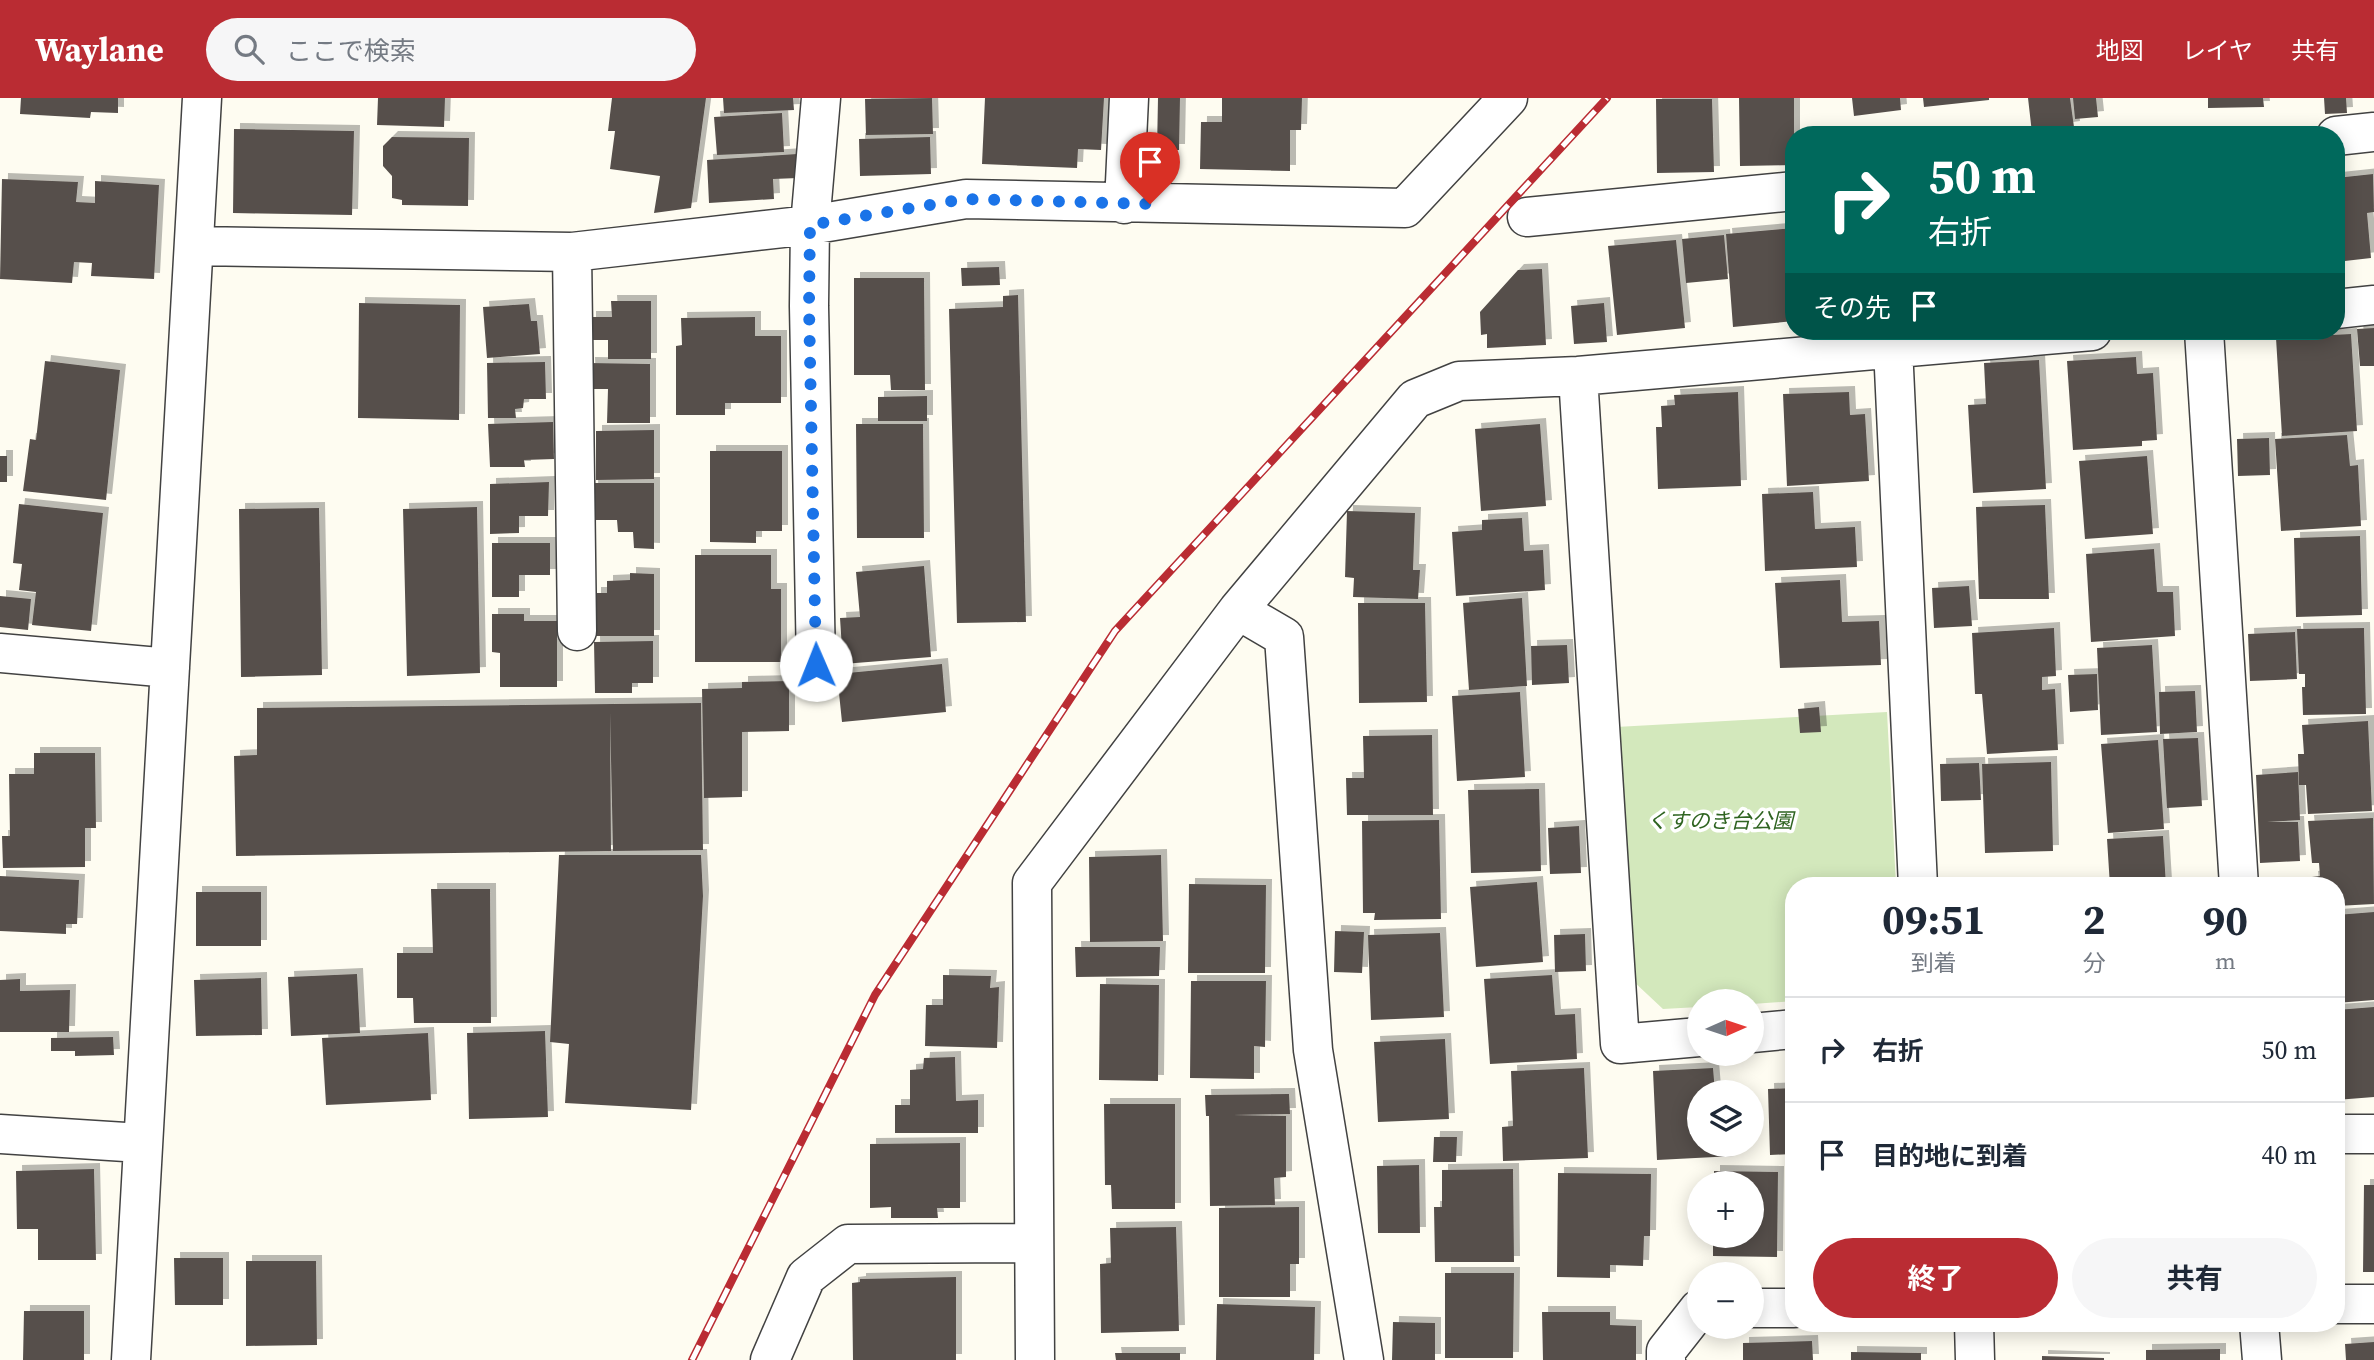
<!DOCTYPE html>
<html lang="ja">
<meta charset="utf-8">
<style>
:root{--surface:#fff;--page:#f6f6f7;--text:#1f2937;--muted:#747a83;--line:#e0e1e3;--accent:#ba2c33}
body{margin:0;font-family:"Source Serif 4","Noto Sans JP",serif;background:var(--page);color:var(--text);height:100vh;display:flex;flex-direction:column;font-size:26px;white-space:nowrap}
*{box-sizing:border-box;margin:0}
p{font-size:23px;color:var(--muted)}
.icon{flex:none;width:38px;height:38px;fill:none;stroke:currentColor;stroke-width:2;stroke-linecap:round;stroke-linejoin:round}
.map{position:relative;flex:1;overflow:hidden}
.panel{position:absolute;left:1785px;top:779px;width:560px;height:455px;display:flex;flex-direction:column;background:var(--surface);border-radius:28px;box-shadow:0 4px 18px #0003}
.panel>*{flex:none}
.banner{position:absolute;left:1785px;top:28px;width:560px;height:214px;border-radius:28px;box-shadow:0 4px 18px #0003;background:#00695c;color:#fff;overflow:hidden}
.needle{width:46px;rotate:87deg}
.fabs{position:absolute;left:1687px;top:891px;display:grid;gap:14px}
.fabs a{display:grid;place-items:center;width:77px;height:77px;border-radius:50%;background:var(--surface);box-shadow:0 4px 18px #0003;font-size:35px}
.pin{position:absolute;display:grid;place-items:center;width:60px;height:60px;color:#fff;margin:-72px -30px;border-radius:50% 50% 50% 0;rotate:-45deg;box-shadow:0 0 7px #0007}
.pin .icon{rotate:45deg}
.me{position:absolute;width:77px;margin:-38px;rotate:359deg;stroke-linejoin:round;filter:drop-shadow(0 0 5px #0008)}
.turn{display:flex;align-items:center;gap:24px;height:147px;padding:0 28px;font-size:32px}
.turn .icon{width:91px;height:91px;stroke-width:2.5}
.turn b{display:block;font-size:49px;line-height:60px}
.then{display:flex;align-items:center;height:66px;padding:0 28px;background:#0003;gap:14px;font-size:26px}
.eta{display:flex;justify-content:space-evenly;align-items:center;height:119px;text-align:center}
.eta b{font-size:42px;font-weight:700;line-height:49px}
.button{display:flex;gap:14px;margin-top:auto;padding:14px 28px}
.button a{flex:1;height:80px;border-radius:42px;background:var(--accent);color:#fff;font-size:28px;font-weight:700;line-height:80px;text-align:center}
.button a+a{background:var(--page);color:var(--text)}
ul{padding:0;list-style:none}
li{display:flex;align-items:center;gap:21px;height:105px;padding:0 28px;border-top:2px solid var(--line)}
li div{flex:1}
li b{display:block;font-size:26px}
li em{font-style:normal}
header{display:flex;align-items:center;gap:42px;box-sizing:border-box;height:98px;padding:0 35px;background:var(--accent);color:#fff}
header strong{font-size:33px}
nav{display:flex;gap:38px;margin-inline-start:auto;font-size:24px}
.search{width:490px;height:63px;background:var(--page);display:flex;align-items:center;gap:18px;box-sizing:border-box;padding:0 24px;border-radius:38px;color:var(--muted);font-size:26px}
.map>svg:first-child{display:block}
.green{fill:#d3e8bc}
.building{fill:#57504c;filter:url(#shadow)}
.lines{fill:none;stroke-linecap:round;stroke-linejoin:round}
.minor-casing{stroke:#424242;stroke-width:41}
.minor{stroke:#fff;stroke-width:38}
.rail-casing{stroke:#ba2c33;stroke-width:8}
.rail{stroke:#fff;stroke-width:5;stroke-dasharray:16;stroke-linecap:butt}
.route{stroke:#1a73e8;stroke-width:12;stroke-dasharray:0 21.6}
.labels{text-anchor:middle;dominant-baseline:central;stroke-width:7;stroke-linejoin:round;paint-order:stroke}
.park-label{font-size:21px;font-style:italic;fill:#2f6421;stroke:#fff}
</style>
<header>
<strong>Waylane</strong>
<div class="search"><svg class="icon" aria-label="search" viewBox="0 0 24 24"><circle cx="10" cy="10" r="6"/><path d="M15 15l6 6"/></svg>ここで検索</div>
<nav><a>地図</a><a>レイヤ</a><a>共有</a></nav>
</header>
<div class="map">
<svg width="2374" height="1262" viewBox="0 0 2374 1262">
<defs>
<filter id="shadow"><feDropShadow dx="6" dy="-6" stdDeviation="0" flood-color="#0004"/></filter>
</defs>
<rect width="100%" height="100%" fill="#fefcf1"/>
<!-- green -->
<path class="green" d="M1887,614L1896,787L1794,788V903L1752,906V903H1699V909L1663,911L1632,882L1616,629Z"/>
<!-- building -->
<path class="building" d="M21,0H118V15L91,14L90,20L20,16Z
M378,0H445L444,29L377,27Z
M612,0H706L691,110L654,115L660,78L610,71L615,33H608Z
M723,0H793L794,12L724,15Z
M932,0L933,36L866,37L865,1Z
M985,0H1104L1101,52L1078,51L1077,70L982,66Z
M1158,0H1180L1179,52H1157Z
M1222,0H1302L1301,32H1290V73L1200,71L1201,24H1222Z
M1739,0H1794V67L1740,68Z
M1852,0H1900L1901,12L1854,18Z
M1923,0H1989V2L1924,9Z
M2028,0H2070L2074,29L2032,35Z
M2073,0H2096L2098,19L2075,21Z
M2208,0H2263L2264,9L2208,10Z
M2324,0H2346L2347,15L2325,16Z
M1656,1H1712L1714,74L1657,75Z
M782,15L784,54L717,57L714,19Z
M234,31L354,33L352,117L233,115Z
M392,39L469,40L468,108L402,107V102L392,100V78L383,68V48Z
M930,39L931,76L860,78L859,41Z
M797,56L798,80L773,81L774,101L709,105L707,62Z
M2373,76L2374,114L2367,115L2371,160L2336,164V80Z
M2,81L78,84L76,104L95,105V83L159,87L154,181L91,178L92,165L74,164L72,185L0,181Z
M1794,130V223L1733,229L1726,136Z
M1724,137L1728,181L1686,185L1682,141Z
M1676,142L1685,230L1617,237L1608,148Z
M999,169L1000,187L962,188L961,170Z
M1542,171L1546,247L1487,250V236L1481,237L1480,214L1518,172Z
M854,180H924L925,292H891L890,277H854Z
M1018,197L1026,524L957,525L949,211L1003,209V198Z
M611,203H651V261H608V242H590V219H612Z
M359,205L460,207L459,322L358,320Z
M1604,205L1607,244L1574,246L1571,208Z
M529,206L531,223H537L540,256L487,260L483,209Z
M755,219V238H781V305H725V317H676V248L682,247L681,220Z
M2374,230V268H2360L2357,231Z
M2351,236L2357,333L2282,338L2276,240Z
M2136,259L2137,276L2153,275L2157,342L2142,343V348L2073,352L2067,263Z
M2039,262L2046,391L1973,395L1968,307L1986,306L1984,265Z
M45,263L120,272L106,402L23,393L30,341L36,342Z
M545,264L546,301H524L523,310L515,311L516,320H488L487,265Z
M589,265L650,266V325H607L608,291H590Z
M1738,294L1741,388L1658,391L1656,329H1662L1661,308L1675,307L1674,297Z
M1849,294L1850,317L1865,316L1869,383L1787,388L1783,296Z
M927,298V323H878V299Z
M553,324L554,361L524,362L525,369H490L488,326Z
M856,326H923L924,440H857Z
M1540,326L1546,408L1481,413L1475,331Z
M654,332V381L596,382V333Z
M2347,337L2350,368L2358,367L2361,428L2281,433L2275,341Z
M2269,340L2270,377L2238,378L2237,341Z
M710,353H782V433H756V445L710,444Z
M0,358H7V384H0Z
M2147,358L2153,436L2085,441L2079,363Z
M549,384L548,418H519V435L490,436V386Z
M592,385H654V451L634,450L633,434H618L617,422H593Z
M1813,394L1815,431L1855,429L1857,469L1765,473L1762,396Z
M19,406L103,415L91,533L32,527L36,494L19,492L22,466L13,465Z
M2045,407L2049,501H1979L1976,409Z
M477,409L480,575L407,578L403,411Z
M319,410L322,577L241,579L239,411Z
M1347,413L1415,415L1413,472H1420L1418,501L1353,499L1354,480L1345,479Z
M1522,420L1524,453L1543,452L1545,492L1456,498L1452,434L1482,432V422Z
M2360,438L2362,517L2296,519L2294,440Z
M492,445H550V477H519V499H492Z
M2154,451L2157,494H2173L2175,538L2091,544L2086,456Z
M695,457H771V491H781V564H695Z
M924,468L931,559L843,566L840,520L860,519L856,474Z
M630,475L654,476V538H595V495H607V483L630,482Z
M1840,482L1842,524L1879,523L1881,567L1780,570L1775,485Z
M1969,488L1972,528L1934,530L1932,490Z
M0,498L31,501L28,532L0,529Z
M1522,500L1527,588L1469,592L1463,505Z
M1358,505H1425L1427,604L1359,605Z
M492,516H524V523H557V589H500V555L492,554Z
M2054,530L2056,578L2042,579V592L2055,591L2058,652L1987,656L1982,596H1975L1972,535Z
M2364,530L2366,616L2303,617L2302,589H2305V576H2299L2297,531Z
M2295,534L2297,581L2250,583L2248,536Z
M653,543V585H632V595H595L594,544Z
M1567,547L1569,585L1532,587L1531,548Z
M2152,547L2157,634L2101,637L2097,550Z
M942,566L946,614L842,624L837,576Z
M2097,576L2098,612L2070,614L2068,577Z
M789,583V633L742,634V699L704,700L702,591L742,590V584Z
M2195,593L2197,634L2160,636L2159,594Z
M1520,594L1525,679L1457,683L1452,598Z
M701,605L703,752L613,753L610,615L611,753L236,758L234,658L257,657V610Z
M1819,609L1821,634L1800,635L1798,611Z
M2368,623L2372,713L2308,716L2306,687H2299L2298,656H2304L2302,627Z
M1432,637L1433,717H1347L1346,680H1364L1363,638Z
M2198,640L2202,708L2167,710L2163,641Z
M2158,642L2164,731L2108,735L2101,646Z
M34,655H95L96,730H85V769L3,770L2,738H10L9,676H34Z
M2051,664L2053,753L1985,755L1982,666Z
M1979,665L1981,702L1941,703L1940,666Z
M2298,674L2300,722L2267,724H2298L2300,763L2260,765L2256,677Z
M1539,691L1541,773L1471,775L1468,692Z
M2373,720L2374,806L2336,808V788H2313L2312,779L2320,778L2319,765H2312L2308,723Z
M1439,722L1441,821L1374,822L1375,815H1363L1362,723Z
M1579,728L1581,775L1550,776L1548,730Z
M2163,738L2166,788H2110L2107,741Z
M559,757H701L703,798L691,1012L565,1005L569,946L550,944Z
M1161,757L1163,843L1090,844L1089,759Z
M0,778L79,782L77,826H66V836L0,833Z
M1537,784L1543,864L1476,869L1470,789Z
M1189,786L1266,787L1265,875H1188Z
M431,791H490L491,925H414L413,900H397V855H433Z
M196,794H261V848H196Z
M2374,814V902L2336,905V817Z
M1335,833L1364,834L1362,875L1334,874Z
M1440,835L1444,919L1371,922L1368,837Z
M1585,836L1586,873L1555,874L1554,837Z
M1075,849H1160L1159,878L1076,879Z
M357,876L360,935L291,938L288,879Z
M943,877L991,878L990,890L999,889L997,950L925,948L926,907H943Z
M1552,877L1555,917L1575,916L1577,961L1490,966L1484,881Z
M261,880L262,937L196,938L194,882Z
M20,881V893L70,892L69,934H0V882Z
M1191,883H1266L1265,949L1254,948V981L1190,980Z
M1100,886L1159,887L1158,983L1099,982Z
M2374,909V999L2336,1002V912Z
M545,933L548,1019L469,1021L467,935Z
M428,935L431,1002L326,1007L322,940Z
M113,939L114,957L75,958V953H51V940Z
M1445,941L1449,1021L1378,1024L1374,944Z
M955,959L956,1003L978,1002V1035H895V1007H910V972L923,971L924,960Z
M1584,970L1588,1060L1503,1063L1502,1029L1513,1028L1511,973Z
M1713,970L1715,994H1699V1046H1733L1734,1058L1657,1062L1653,973Z
M1794,990V1056L1770,1057L1768,991Z
M1289,996L1290,1016L1233,1017L1286,1018V1079L1274,1080L1275,1107L1210,1108L1209,1018H1206L1205,997Z
M1104,1006H1175V1111H1112L1111,1087H1105Z
M1434,1039H1457L1456,1064H1433Z
M960,1045V1110H937L938,1120H891V1109L870,1110V1046Z
M1419,1067L1420,1135H1378L1377,1068Z
M94,1071L96,1162H38V1131H17L16,1073Z
M1513,1071L1514,1164H1435L1434,1109H1442V1072Z
M1714,1073L1778,1074L1777,1159L1713,1158V1138H1752V1085H1714Z
M1558,1075L1651,1076L1650,1138H1644L1643,1168L1610,1167V1180L1557,1179Z
M2364,1087H2374V1174H2363Z
M1299,1109V1166H1290V1199H1219V1110Z
M1176,1129L1179,1233L1101,1235L1100,1166L1111,1165L1110,1130Z
M174,1160H223V1207H175Z
M246,1163H316L317,1247L246,1248Z
M1445,1175H1514L1513,1260H1445Z
M956,1179V1262H853L852,1185L860,1184V1181Z
M1217,1206L1315,1209L1314,1262H1216Z
M24,1213H84V1262H23Z
M1542,1214H1610V1227L1636,1228V1262H1543Z
M1393,1224L1435,1225V1262H1392Z
M1812,1243L1813,1262H1743V1245Z
M2374,1244V1262H2346L2345,1246Z
M2220,1251V1262H2146V1252Z
M1851,1254L1921,1255V1262H1851Z
M1115,1255H1180V1262H1116Z
M2042,1258L2104,1260V1262H2042Z"/>
<g class="lines">
<defs>
<path id="minor" d="M2336,38L2374,34
M1124,106L1129,0
M1527,119L1794,93
M195,148L572,154L810,127L966,101L1405,110L1508,0
M572,154L577,533
M2336,211L2374,207
M2204,233L2239,788
M1893,249L1918,788
M1578,278L1620,946L1699,939
M1238,512L1284,539L1313,952L1364,1262
M0,555L170,570
M816,567L809,208L810,127L821,0
M1752,935L1794,931
M0,1036L141,1045
M2336,1036H2374
M2336,1206H2374
M1752,1210H1794
M1974,1225L1975,1262
M2259,1225L2262,1262
M131,1262L202,0
M770,1262L806,1179L848,1146L1034,1145
M1035,1262L1032,785L1238,512L1415,301L1459,283L1578,278L2092,233
M1666,1262V1253L1699,1211"/>
</defs>
<!-- minor casing -->
<use href="#minor" class="minor-casing"/>
<!-- minor -->
<use href="#minor" class="minor"/>
<defs>
<path id="rail" d="M692,1262L875,897L1115,533L1607,0"/>
</defs>
<!-- rail casing -->
<use href="#rail" class="rail-casing"/>
<!-- rail -->
<use href="#rail" class="rail"/>
</g>
<g class="lines">
<!-- route -->
<path class="route" d="M816,567L809,208L810,127L965,101L1150,106"/>
</g>
<g class="labels">
<!-- park labels -->
<g class="park-label">
<text x="1720" y="722">くすのき台公園</text>
</g>
</g>
</svg>
<div class="fabs">
<a><svg class="needle" viewBox="-14 -14 28 28"><path d="M0-13l5 13h-10z" fill="#e53935"/><path d="M0 13l5-13h-10z" fill="#747a83"/></svg></a>
<a><svg class="icon" aria-label="layers" viewBox="0 0 24 24"><path d="M12 4l9 5-9 5-9-5zM3 14l9 5 9-5"/></svg></a>
<a>+</a>
<a>−</a>
</div>
<div class="pin" style="left:1150px;top:106px;background:#d93025"><svg class="icon" aria-label="arrive" viewBox="0 0 24 24"><path d="M6 21V4h12l-3 4 3 4H6"/></svg></div>
<svg class="me" style="left:816px;top:567px" viewBox="-20 -20 40 40"><circle r="19" fill="#fff"/><path d="M0-13L10 11 0 6-10 11z" fill="#1a73e8"/></svg>
<div class="banner">
<div class="turn"><svg class="icon" aria-label="right" viewBox="0 0 24 24"><path d="M7 20v-9h11M14 6l5 5-5 5"/></svg><div><b>50 m</b>右折</div></div>
<div class="then">その先<svg class="icon" aria-label="arrive" viewBox="0 0 24 24"><path d="M6 21V4h12l-3 4 3 4H6"/></svg></div>
</div>
<section class="panel">
<div class="eta">
<div><b>09:51</b><p>到着</p></div>
<div><b>2</b><p>分</p></div>
<div><b>90</b><p>m</p></div>
</div>
<ul>
<li><svg class="icon" aria-label="right" viewBox="0 0 24 24"><path d="M7 20v-9h11M14 6l5 5-5 5"/></svg><div><b>右折</b></div><em>50 m</em></li>
<li><svg class="icon" aria-label="arrive" viewBox="0 0 24 24"><path d="M6 21V4h12l-3 4 3 4H6"/></svg><div><b>目的地に到着</b></div><em>40 m</em></li>
</ul>
<div class="button"><a>終了</a><a>共有</a></div>
</section>
</div>
